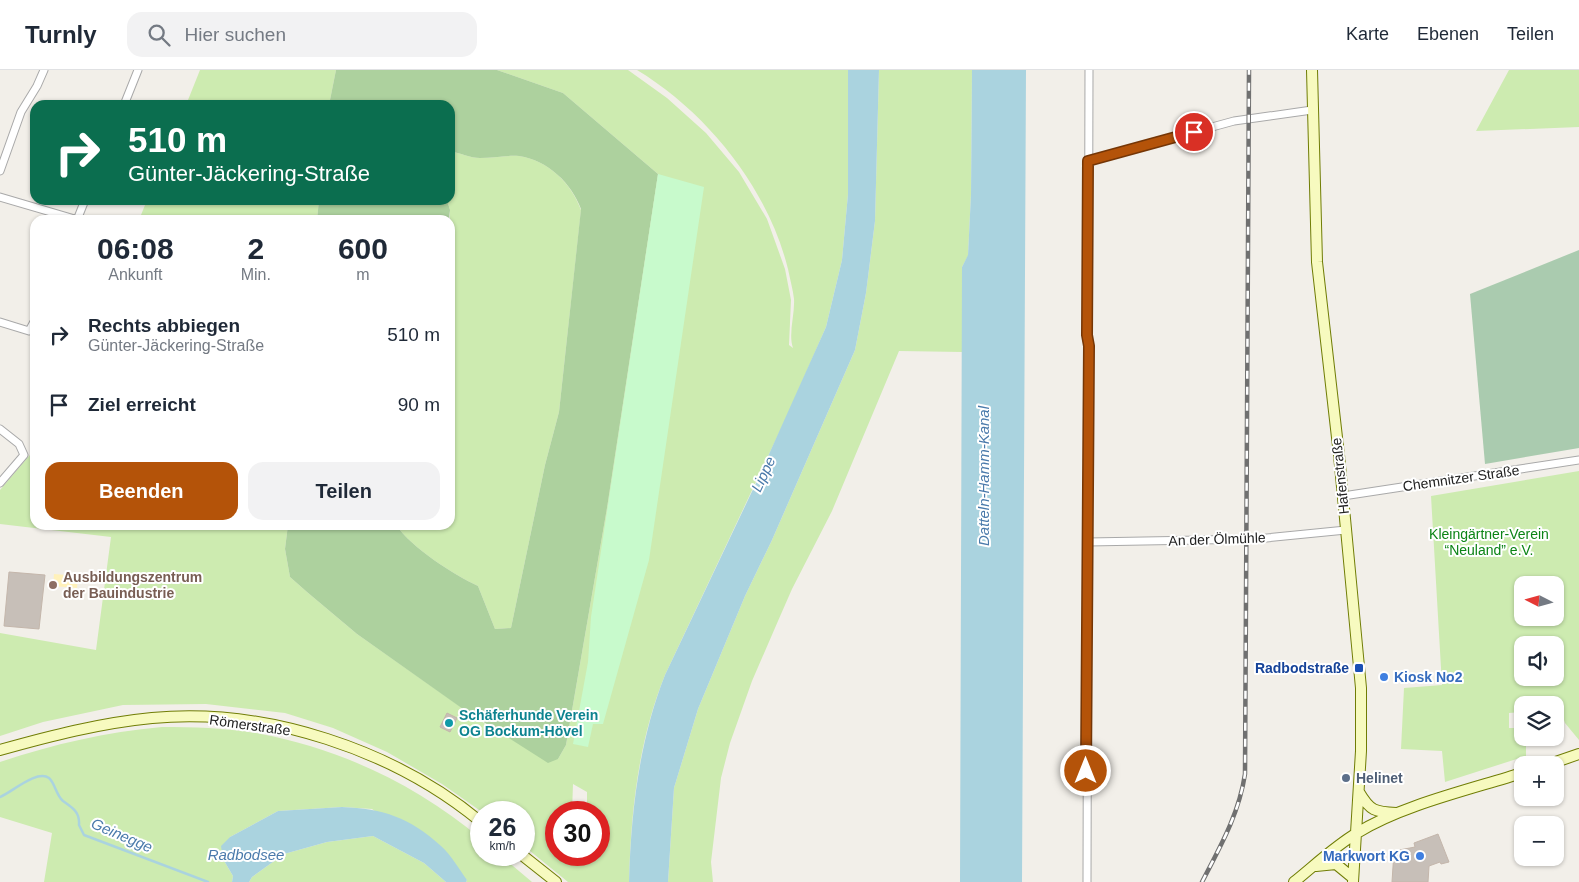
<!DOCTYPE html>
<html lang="de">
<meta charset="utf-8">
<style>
:root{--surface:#fff;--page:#f2f2f3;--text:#1f2937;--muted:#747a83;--line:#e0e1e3;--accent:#b45309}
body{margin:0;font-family:Helvetica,sans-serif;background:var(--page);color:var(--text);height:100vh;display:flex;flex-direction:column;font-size:19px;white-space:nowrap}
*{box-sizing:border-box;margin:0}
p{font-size:16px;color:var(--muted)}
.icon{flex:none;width:28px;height:28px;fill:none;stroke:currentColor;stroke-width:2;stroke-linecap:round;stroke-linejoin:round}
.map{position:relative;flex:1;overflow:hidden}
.details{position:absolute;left:30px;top:145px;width:425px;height:315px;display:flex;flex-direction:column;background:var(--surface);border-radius:15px;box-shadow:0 1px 4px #0004}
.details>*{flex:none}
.top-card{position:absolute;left:30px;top:30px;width:425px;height:105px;border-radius:15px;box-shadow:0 1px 4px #0004;background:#0b6e4f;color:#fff;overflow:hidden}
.needle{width:32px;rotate:276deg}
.controls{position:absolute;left:1514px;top:506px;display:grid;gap:10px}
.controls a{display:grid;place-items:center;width:50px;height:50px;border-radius:10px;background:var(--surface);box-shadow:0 1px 4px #0004;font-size:25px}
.speed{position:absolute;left:470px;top:731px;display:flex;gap:10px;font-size:25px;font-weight:700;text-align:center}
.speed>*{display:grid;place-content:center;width:65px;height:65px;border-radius:50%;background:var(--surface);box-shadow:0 1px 4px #0004;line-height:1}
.speed small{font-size:12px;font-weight:400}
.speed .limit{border:8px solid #d22;background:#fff;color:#111}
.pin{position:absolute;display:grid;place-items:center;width:42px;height:42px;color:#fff;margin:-21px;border:2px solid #fff;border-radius:50%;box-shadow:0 1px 5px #0007}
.me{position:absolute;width:55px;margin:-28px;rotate:0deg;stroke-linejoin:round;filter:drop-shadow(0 0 4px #0008)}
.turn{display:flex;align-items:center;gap:18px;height:105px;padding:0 15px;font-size:22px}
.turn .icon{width:65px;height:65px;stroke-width:2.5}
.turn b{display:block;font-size:35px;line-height:42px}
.eta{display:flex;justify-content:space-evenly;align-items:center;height:85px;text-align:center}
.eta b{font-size:30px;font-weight:600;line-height:35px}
.primary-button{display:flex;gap:10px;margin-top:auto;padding:10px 15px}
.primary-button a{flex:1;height:58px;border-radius:15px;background:var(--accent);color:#fff;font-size:20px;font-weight:600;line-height:58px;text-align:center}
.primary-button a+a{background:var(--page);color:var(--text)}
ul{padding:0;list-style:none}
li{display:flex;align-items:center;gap:15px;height:70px;padding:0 15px}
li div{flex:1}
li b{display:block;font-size:19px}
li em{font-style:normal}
header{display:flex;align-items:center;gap:30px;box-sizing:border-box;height:70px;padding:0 25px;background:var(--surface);border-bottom:1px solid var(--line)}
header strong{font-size:24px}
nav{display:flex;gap:28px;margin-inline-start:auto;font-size:18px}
.search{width:350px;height:45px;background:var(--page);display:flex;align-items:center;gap:12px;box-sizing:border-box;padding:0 18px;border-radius:15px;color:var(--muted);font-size:19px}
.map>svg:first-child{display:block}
.grass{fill:#cdebb0;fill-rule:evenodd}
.forest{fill:#add19e}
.sand{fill:#fff1ba}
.cemetery{fill:#aacbaf}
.park{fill:#c8facc}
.water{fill:#aad3df}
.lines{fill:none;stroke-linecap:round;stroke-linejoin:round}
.stream{stroke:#aad3df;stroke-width:2.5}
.building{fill:#c7bfb8;stroke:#c4b6ab}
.street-casing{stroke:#a9a9a9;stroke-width:9}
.secondary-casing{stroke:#707d05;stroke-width:12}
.street{stroke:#fff;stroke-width:7}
.secondary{stroke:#f7fabf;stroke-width:10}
.rail-casing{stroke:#707070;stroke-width:4.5}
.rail{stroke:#fff;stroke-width:2.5;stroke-dasharray:8;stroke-linecap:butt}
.route-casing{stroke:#753606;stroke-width:12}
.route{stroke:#b45309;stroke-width:9}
.education-dot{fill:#8d6e63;stroke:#fff;stroke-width:2}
.transit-dot{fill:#1a4fb4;stroke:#fff;stroke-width:2}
.shop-dot{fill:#3f7fe0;stroke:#fff;stroke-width:2}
.culture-dot{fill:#0f9aa8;stroke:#fff;stroke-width:2}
.service-dot{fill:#5c6f8a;stroke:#fff;stroke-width:2}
.labels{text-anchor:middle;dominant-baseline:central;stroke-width:4;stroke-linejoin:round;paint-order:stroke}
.street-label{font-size:14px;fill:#222;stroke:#fff}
.park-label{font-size:14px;fill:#0c8416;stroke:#fff}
.education-label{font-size:14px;font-weight:bold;fill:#785e54;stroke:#fff;text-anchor:start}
.transit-label{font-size:14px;font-weight:bold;fill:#164399;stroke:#fff;text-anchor:end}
.shop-label{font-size:14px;font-weight:bold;fill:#366cbe;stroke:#fff;text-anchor:start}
.culture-label{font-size:14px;font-weight:bold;fill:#0d838f;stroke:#fff;text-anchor:start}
.service-label{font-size:14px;font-weight:bold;fill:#4e5e75;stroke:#fff;text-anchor:start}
.water-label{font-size:15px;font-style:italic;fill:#4a7aab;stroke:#fff}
</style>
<header>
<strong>Turnly</strong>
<div class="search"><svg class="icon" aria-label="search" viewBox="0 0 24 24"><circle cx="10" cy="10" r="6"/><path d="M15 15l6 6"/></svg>Hier suchen</div>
<nav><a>Karte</a><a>Ebenen</a><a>Teilen</a></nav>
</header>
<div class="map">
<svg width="1579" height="812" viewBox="0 0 1579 812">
<rect width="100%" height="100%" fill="#f2efe9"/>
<!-- grass -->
<path class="grass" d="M200,0H336L329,35H186Z
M497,0H628L667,28L706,63L739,102L767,149L785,199L791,230L789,275L793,278C788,264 795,245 794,229C793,220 790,209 788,199C768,119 708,43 637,0H848V124L842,190L826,257L787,346L665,605C638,672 631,741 629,812H568L524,776V742H482L442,714L387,682L333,658L285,643L206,634L123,635L43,652L0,666V563L96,580L111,467L0,454V420L35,379V455H288L285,479L290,507L307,522L357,564L498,663L558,689L566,675L607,438L658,104L563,23ZM573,714L587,722V742H599V785H556V742H572Z
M879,0H972L971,124L968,186L962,197V282L899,281L832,441L792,519L778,551L752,611L730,673L721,708L711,792L713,812H668L674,718L698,639L745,526L772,470L855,280L866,223L875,151Z
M1509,0H1579V57L1476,61Z
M450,81C460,83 470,88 480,88C493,88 507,85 519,86C548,90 572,114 581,140L559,342L545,395L511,558L495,559L478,516C453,504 412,478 396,455H450V140L447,130H450Z
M147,130H319L317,150H139Z
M1579,401V670L1565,653L1561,641H1555V635H1522V642L1509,643V658H1522V668H1526V686L1445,712L1442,681L1401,679L1404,618L1442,615L1431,426ZM1522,515H1555V548H1522ZM1522,575H1555V608H1522Z
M162,657C195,657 228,658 261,664C341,679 419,716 481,769V785H500L532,812H466L467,810L372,739L342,737L278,741L230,767L223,789L233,806L232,812H44L52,763L0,747V692C54,674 106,662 162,657Z
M373,766L424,793L446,812H249L252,807L284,784L327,772Z"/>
<!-- forest -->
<path class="forest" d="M336,0H497L563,23L658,104L607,438L566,675L558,689L548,693L463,639L357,564L307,522L290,507L285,479L288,455H396C412,478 453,504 478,516L495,559L511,558L545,395L559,342L581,139C572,114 548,90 519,86C507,85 493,88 480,88C470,88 460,83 450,81V35H329Z
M319,130H447L450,140L449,150H317Z"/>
<!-- sand -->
<path class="sand" d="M54,504L78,506L77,518L53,516Z"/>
<!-- cemetery -->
<path class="cemetery" d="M1579,180V378L1485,394L1470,224Z"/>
<!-- park -->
<path class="park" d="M658,104L704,117L649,490L603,654H593L588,677L573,674L588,592L591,547Z"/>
<!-- water -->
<path class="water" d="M848,0H879L875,151L866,223L855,280L772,470L745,526L698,639L674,718L668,812H629C631,742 639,671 665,605L756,413L826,257L842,190L848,124Z
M972,0H1026L1022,812H960L962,197L968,185L971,124Z
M342,737C384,739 409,747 441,776C451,785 459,799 467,810L466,812H446L424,793L373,766L327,772L284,784L252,807L249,812H232L233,806L223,789L221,776L230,767L278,741Z"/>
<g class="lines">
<!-- stream -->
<path class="stream" d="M0,727C11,723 37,699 49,708C55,713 56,725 63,731C73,738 80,742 79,755L84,765L208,812"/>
</g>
<!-- building -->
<path class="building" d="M9,502L45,505L39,559L4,556Z
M447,643L457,648L450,662L440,657Z
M1438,764L1449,792L1441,794L1440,792L1429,796L1428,812H1392L1394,781L1415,777L1414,773Z"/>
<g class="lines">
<defs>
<path id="street" d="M124,35L138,0
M1088,91L1234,51L1312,40
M0,101L21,42L37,16L44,0
M0,127L78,150
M77,150L85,130
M0,252L29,261L35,250
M0,359L19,374L24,385L0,413
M1343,426L1579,390
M1088,472L1256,469L1346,460
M1087,812L1089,0"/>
<path id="secondary" d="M1312,0L1317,192L1339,385L1361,618V681L1353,812
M0,680C50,666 100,653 152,648C266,637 394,680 481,752
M1547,695L1579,684
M1359,722C1370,741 1375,742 1396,743
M522,785L556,812
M1316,796L1336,794L1353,808
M1294,812C1314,796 1335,776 1357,763C1402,735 1472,719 1522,703"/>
</defs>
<!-- street casing -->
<use href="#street" class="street-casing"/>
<!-- secondary casing -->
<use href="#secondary" class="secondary-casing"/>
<!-- street -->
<use href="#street" class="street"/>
<!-- secondary -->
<use href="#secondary" class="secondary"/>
<defs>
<path id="rail" d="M1202,812C1220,777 1239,744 1245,704L1249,0"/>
</defs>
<!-- rail casing -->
<use href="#rail" class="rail-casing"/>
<!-- rail -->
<use href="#rail" class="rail"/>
</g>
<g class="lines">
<defs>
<path id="route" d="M1086,701L1089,276L1087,265L1088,91L1194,62"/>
</defs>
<!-- route casing -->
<use href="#route" class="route-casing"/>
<!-- route -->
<use href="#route" class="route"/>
</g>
<!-- markers -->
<circle class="education-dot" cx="53" cy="515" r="5"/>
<rect class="transit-dot" x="1354" y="593" width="10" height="10" rx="2.5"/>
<g class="shop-dot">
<circle cx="1384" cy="607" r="5"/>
<circle cx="1420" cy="786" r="5"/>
</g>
<circle class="culture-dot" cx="449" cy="653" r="5"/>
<circle class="service-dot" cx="1346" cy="708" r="5"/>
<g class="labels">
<!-- street labels -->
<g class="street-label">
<text transform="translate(1340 406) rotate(-96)">Hafenstraße</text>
<text transform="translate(1461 408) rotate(-8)">Chemnitzer Straße</text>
<text transform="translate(1217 469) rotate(-2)">An der Ölmühle</text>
<text transform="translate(250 655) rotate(8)">Römerstraße</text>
</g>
<!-- park labels -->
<g class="park-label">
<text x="1489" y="464">Kleingärtner-Verein<tspan x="1489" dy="16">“Neuland” e.V.</tspan></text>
</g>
<!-- education labels -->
<g class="education-label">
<text x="63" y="507">Ausbildungszentrum<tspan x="63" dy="16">der Bauindustrie</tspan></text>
</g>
<!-- transit labels -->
<g class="transit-label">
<text x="1349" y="598">Radbodstraße</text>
</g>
<!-- shop labels -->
<g class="shop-label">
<text x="1394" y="607">Kiosk No2</text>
<text x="1410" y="786" text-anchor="end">Markwort KG</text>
</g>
<!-- culture labels -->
<g class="culture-label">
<text x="459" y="645">Schäferhunde Verein<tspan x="459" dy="16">OG Bockum-Hövel</tspan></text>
</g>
<!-- service labels -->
<g class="service-label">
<text x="1356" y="708">Helinet</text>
</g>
<!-- water labels -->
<g class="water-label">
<text transform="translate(763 404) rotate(-65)">Lippe</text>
<text transform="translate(983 406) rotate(-90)">Datteln-Hamm-Kanal</text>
<text transform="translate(122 765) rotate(23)">Geinegge</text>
<text x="246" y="784">Radbodsee</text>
</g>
</g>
</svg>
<div class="controls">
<a><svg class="needle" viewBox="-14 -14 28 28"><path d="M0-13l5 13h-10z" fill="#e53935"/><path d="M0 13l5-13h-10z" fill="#747a83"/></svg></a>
<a><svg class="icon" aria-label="sound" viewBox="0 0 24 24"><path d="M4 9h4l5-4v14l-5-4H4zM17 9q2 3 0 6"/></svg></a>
<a><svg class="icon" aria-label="layers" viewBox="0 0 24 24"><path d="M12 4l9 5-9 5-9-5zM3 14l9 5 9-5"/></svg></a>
<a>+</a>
<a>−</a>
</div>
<div class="speed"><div>26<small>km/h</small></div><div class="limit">30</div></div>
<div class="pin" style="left:1194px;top:62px;background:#d93025"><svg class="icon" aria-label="arrive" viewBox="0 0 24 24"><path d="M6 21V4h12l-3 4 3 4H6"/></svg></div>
<svg class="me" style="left:1086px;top:701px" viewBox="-20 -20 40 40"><circle r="17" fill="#b45309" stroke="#fff" stroke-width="3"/><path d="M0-11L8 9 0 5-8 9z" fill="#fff"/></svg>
<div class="top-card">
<div class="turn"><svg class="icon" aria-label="right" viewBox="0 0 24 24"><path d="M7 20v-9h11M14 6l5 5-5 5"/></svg><div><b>510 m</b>Günter-Jäckering-Straße</div></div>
</div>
<section class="details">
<div class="eta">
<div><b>06:08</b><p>Ankunft</p></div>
<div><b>2</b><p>Min.</p></div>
<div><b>600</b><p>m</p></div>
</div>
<ul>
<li><svg class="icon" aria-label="right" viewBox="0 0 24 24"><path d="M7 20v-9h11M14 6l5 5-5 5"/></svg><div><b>Rechts abbiegen</b><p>Günter-Jäckering-Straße</p></div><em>510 m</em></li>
<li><svg class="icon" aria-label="arrive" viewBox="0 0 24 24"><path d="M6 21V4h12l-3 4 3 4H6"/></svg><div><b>Ziel erreicht</b></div><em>90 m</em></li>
</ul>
<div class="primary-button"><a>Beenden</a><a>Teilen</a></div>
</section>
</div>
